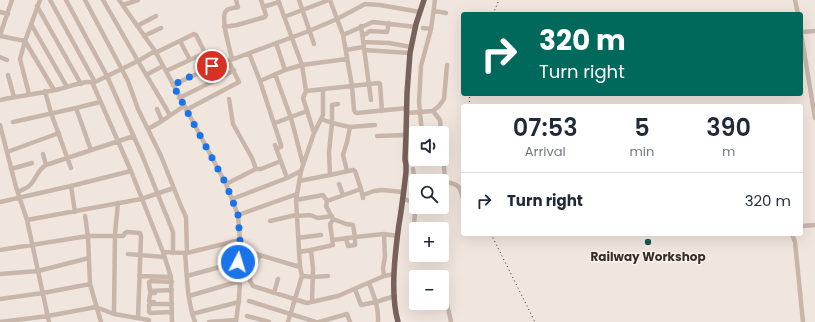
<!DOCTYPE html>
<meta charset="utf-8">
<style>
:root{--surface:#fff;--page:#f2f2f3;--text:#1f2937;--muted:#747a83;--line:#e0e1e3}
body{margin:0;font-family:Poppins,sans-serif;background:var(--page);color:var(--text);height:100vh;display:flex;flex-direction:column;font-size:15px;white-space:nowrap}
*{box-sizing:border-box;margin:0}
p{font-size:13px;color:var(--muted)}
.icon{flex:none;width:22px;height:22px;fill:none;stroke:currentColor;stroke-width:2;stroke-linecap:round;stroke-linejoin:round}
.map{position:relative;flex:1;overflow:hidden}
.drawer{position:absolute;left:461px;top:104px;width:342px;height:132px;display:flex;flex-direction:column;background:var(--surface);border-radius:4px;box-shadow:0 4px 16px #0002}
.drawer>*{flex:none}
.banner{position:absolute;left:461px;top:12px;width:342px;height:84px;border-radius:4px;box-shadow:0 4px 16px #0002;background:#00695c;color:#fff;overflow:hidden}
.controls{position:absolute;left:409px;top:126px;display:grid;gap:8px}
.controls a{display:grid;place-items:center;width:40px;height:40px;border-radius:4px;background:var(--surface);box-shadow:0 4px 16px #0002;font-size:20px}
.pin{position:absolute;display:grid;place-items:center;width:34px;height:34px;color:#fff;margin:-17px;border:2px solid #fff;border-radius:50%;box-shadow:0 1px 4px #0007}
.me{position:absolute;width:44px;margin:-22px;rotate:5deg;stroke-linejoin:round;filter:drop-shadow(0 0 3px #0008)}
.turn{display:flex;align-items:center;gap:14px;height:84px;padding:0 12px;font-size:18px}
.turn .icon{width:52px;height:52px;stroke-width:2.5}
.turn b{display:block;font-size:28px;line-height:34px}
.eta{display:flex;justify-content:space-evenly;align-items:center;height:68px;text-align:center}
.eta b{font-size:24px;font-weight:600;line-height:28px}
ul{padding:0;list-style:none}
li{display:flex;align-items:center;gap:12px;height:56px;padding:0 12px;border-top:1px solid var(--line)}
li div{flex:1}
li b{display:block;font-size:15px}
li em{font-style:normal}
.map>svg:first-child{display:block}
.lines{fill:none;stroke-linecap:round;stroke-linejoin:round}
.minor{stroke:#c9b6aa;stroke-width:4.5}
.major{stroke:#77635b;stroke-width:5.5}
.rail{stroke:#362c29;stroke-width:1;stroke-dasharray:1 3;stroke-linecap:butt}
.route{stroke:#1a73e8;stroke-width:7;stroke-dasharray:0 12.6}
.poi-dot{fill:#215655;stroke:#f9f1ea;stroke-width:1.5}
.labels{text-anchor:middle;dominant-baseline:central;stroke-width:3;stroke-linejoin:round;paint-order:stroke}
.poi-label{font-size:12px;font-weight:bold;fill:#362c29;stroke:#f9f1ea}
</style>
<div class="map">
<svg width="815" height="322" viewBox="0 0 815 322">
<rect width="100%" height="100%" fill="#f1e6de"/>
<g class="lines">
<!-- minor -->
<path class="minor" d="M50,0L95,82
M66,0L107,76L142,155L173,232V253
M85,0L128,81L138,109L161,156L181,206L186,217L187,253
M103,0L138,61L170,115
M119,0L155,51L166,71L226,184L238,215L240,240L238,262L240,281L239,298L236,322
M278,0L302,65L306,91L303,98L314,133
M299,0L314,44
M330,0L343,35L352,86L354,110L355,112L357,113L407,108
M795,0L798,14
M123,5L138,0
M37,6L81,84
M263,7L279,2
M434,11L446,13
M0,12L8,14
M284,17L329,0
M31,24L67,87
M137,26L156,16
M361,26L371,100
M224,27L237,25L265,17L266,15L261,0
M423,28L431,29
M801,32L815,31
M801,33L815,118
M0,35L12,0
M343,35L373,22L416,27
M362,35L366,34L370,31L387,32L389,23
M0,36L25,41L54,90
M144,36L161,28
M180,41L190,60
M363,42L389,43L411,47
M276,43L285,70
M346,50L363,47
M364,50L410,53
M155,53L194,34L196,35L212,67
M249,53L260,81L281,145V147L276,149
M0,57L7,60
M232,59C230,50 220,17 226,11C228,8 235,8 238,7L236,0
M166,71L205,53
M275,74L291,118L303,164
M8,75L14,97
M146,75L163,66
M260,81L285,70L302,65L347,59
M92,82L131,171L163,252L171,277L172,322
M173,85L212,67L309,31L337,19L365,4L380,5L420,12
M45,91L51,113L71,168
M306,91L379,83L380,84L382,111
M29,94L20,59L25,41L40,0
M179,98L220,78L234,70
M229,99L233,124L252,158L256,169
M0,100C18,96 37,94 55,90C68,88 82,80 95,82L138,61L155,51
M76,108L91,150
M157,109L162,121
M186,110L239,82L228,60
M433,111L440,120L441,133
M407,113L433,111L439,106L444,99L447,65
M321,119L332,123L350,127L375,125
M13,122L76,108L100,102
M275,123L307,111
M0,125L16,187L27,220L49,322
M148,129L162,121L184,106
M422,133L419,102L421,66L431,29L435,0
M377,136L406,135
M442,141L445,178V180L442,182
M275,145L287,178
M7,152L59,133
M43,154L46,165
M412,158L416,157
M11,169L32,163
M413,169L416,191
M347,171L343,155L347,142L350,127
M330,175L329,152L332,123V105L338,104
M299,181L330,175L353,170L355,171L361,189L363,198
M443,181C458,185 460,184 463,199
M226,184L256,169H261L281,161
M339,184L343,195
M71,186L75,212
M18,192C22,190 27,188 30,185C36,179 38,169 46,165L134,136
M363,195L374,191L382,190L403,192
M232,199L287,178L301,171
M403,199L410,201L416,195
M296,200L323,195L327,201L326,206L333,219L346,224L353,225L355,237L384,234
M327,201L361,189
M0,202L71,186L131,171
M238,215L297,194
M85,216L88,236L90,284L101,322
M296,216L310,215L318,218L332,216
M27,220L141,199L174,188
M270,221L296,215
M801,226L815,225
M792,234L795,242L803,322
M298,238L321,235
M333,240L355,237V245L348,246L346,238
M239,249L300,267
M412,249L416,200
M0,250L88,236H123L125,233L127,232L140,233L141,236L138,318
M311,250L313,268L312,302
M163,252L187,253L240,240
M299,252L311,250L333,245L330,224L333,220
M185,253C187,275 187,301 195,322
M128,254L164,257
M259,256L250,278V281L253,286L307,303L338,296L384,276L394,274
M0,274L38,271L89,258
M139,276L171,277
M187,276L238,262
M302,276L313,277L328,276
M384,276L383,268L385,257L384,234L397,236
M445,279L446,300L450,317L451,322
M172,282L151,281L149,282L150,291L172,290
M369,283C374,296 379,308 378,322
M355,289L361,305L376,302L395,296
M274,293L278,279
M189,296L240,281
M0,299L43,293L90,284
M249,301L316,322
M154,302H150L149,301L150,294L151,293H155
M172,312L150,313L149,312V305L150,304H172
M114,314L115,233L118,203
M192,314L239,302
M247,316L269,322
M0,322L48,316L96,307L114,314L149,320
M209,322L236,320
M288,322L302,276L300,267L296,200L301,171L314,133L323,115V89
M319,322L347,314L350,322"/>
<!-- major -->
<path class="major" d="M398,322C390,294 395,253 399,224C402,207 404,189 406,172V165L405,159L406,135L407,93L410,53L416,24L424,0"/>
<!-- rail -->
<path class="rail" d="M493,14L499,0
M469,106L470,94
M491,234L535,322"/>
</g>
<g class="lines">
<!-- route -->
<path class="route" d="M212,66L173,85L226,184L238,215L240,240L238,262"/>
</g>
<!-- markers -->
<circle class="poi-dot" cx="648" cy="242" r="4"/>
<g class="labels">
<!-- poi labels -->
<g class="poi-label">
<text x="648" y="256">Railway Workshop</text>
</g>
</g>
</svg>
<div class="controls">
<a><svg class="icon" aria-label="sound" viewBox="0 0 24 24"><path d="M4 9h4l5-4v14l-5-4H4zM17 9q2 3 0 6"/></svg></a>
<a><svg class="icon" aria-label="search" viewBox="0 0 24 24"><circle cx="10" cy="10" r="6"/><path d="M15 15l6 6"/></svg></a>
<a>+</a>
<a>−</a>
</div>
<div class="pin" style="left:212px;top:66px;background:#d93025"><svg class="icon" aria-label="arrive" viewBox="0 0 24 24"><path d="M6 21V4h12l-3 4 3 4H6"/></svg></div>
<svg class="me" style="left:238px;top:262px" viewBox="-20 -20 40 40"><circle r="17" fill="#1a73e8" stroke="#fff" stroke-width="3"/><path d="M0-11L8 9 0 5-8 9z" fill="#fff"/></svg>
<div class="banner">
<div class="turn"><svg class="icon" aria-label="right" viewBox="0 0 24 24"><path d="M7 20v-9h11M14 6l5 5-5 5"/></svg><div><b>320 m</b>Turn right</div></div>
</div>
<section class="drawer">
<div class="eta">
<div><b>07:53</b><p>Arrival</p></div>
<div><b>5</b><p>min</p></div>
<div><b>390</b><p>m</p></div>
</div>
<ul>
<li><svg class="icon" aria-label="right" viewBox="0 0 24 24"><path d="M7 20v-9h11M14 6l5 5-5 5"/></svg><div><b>Turn right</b></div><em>320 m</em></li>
</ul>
</section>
</div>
